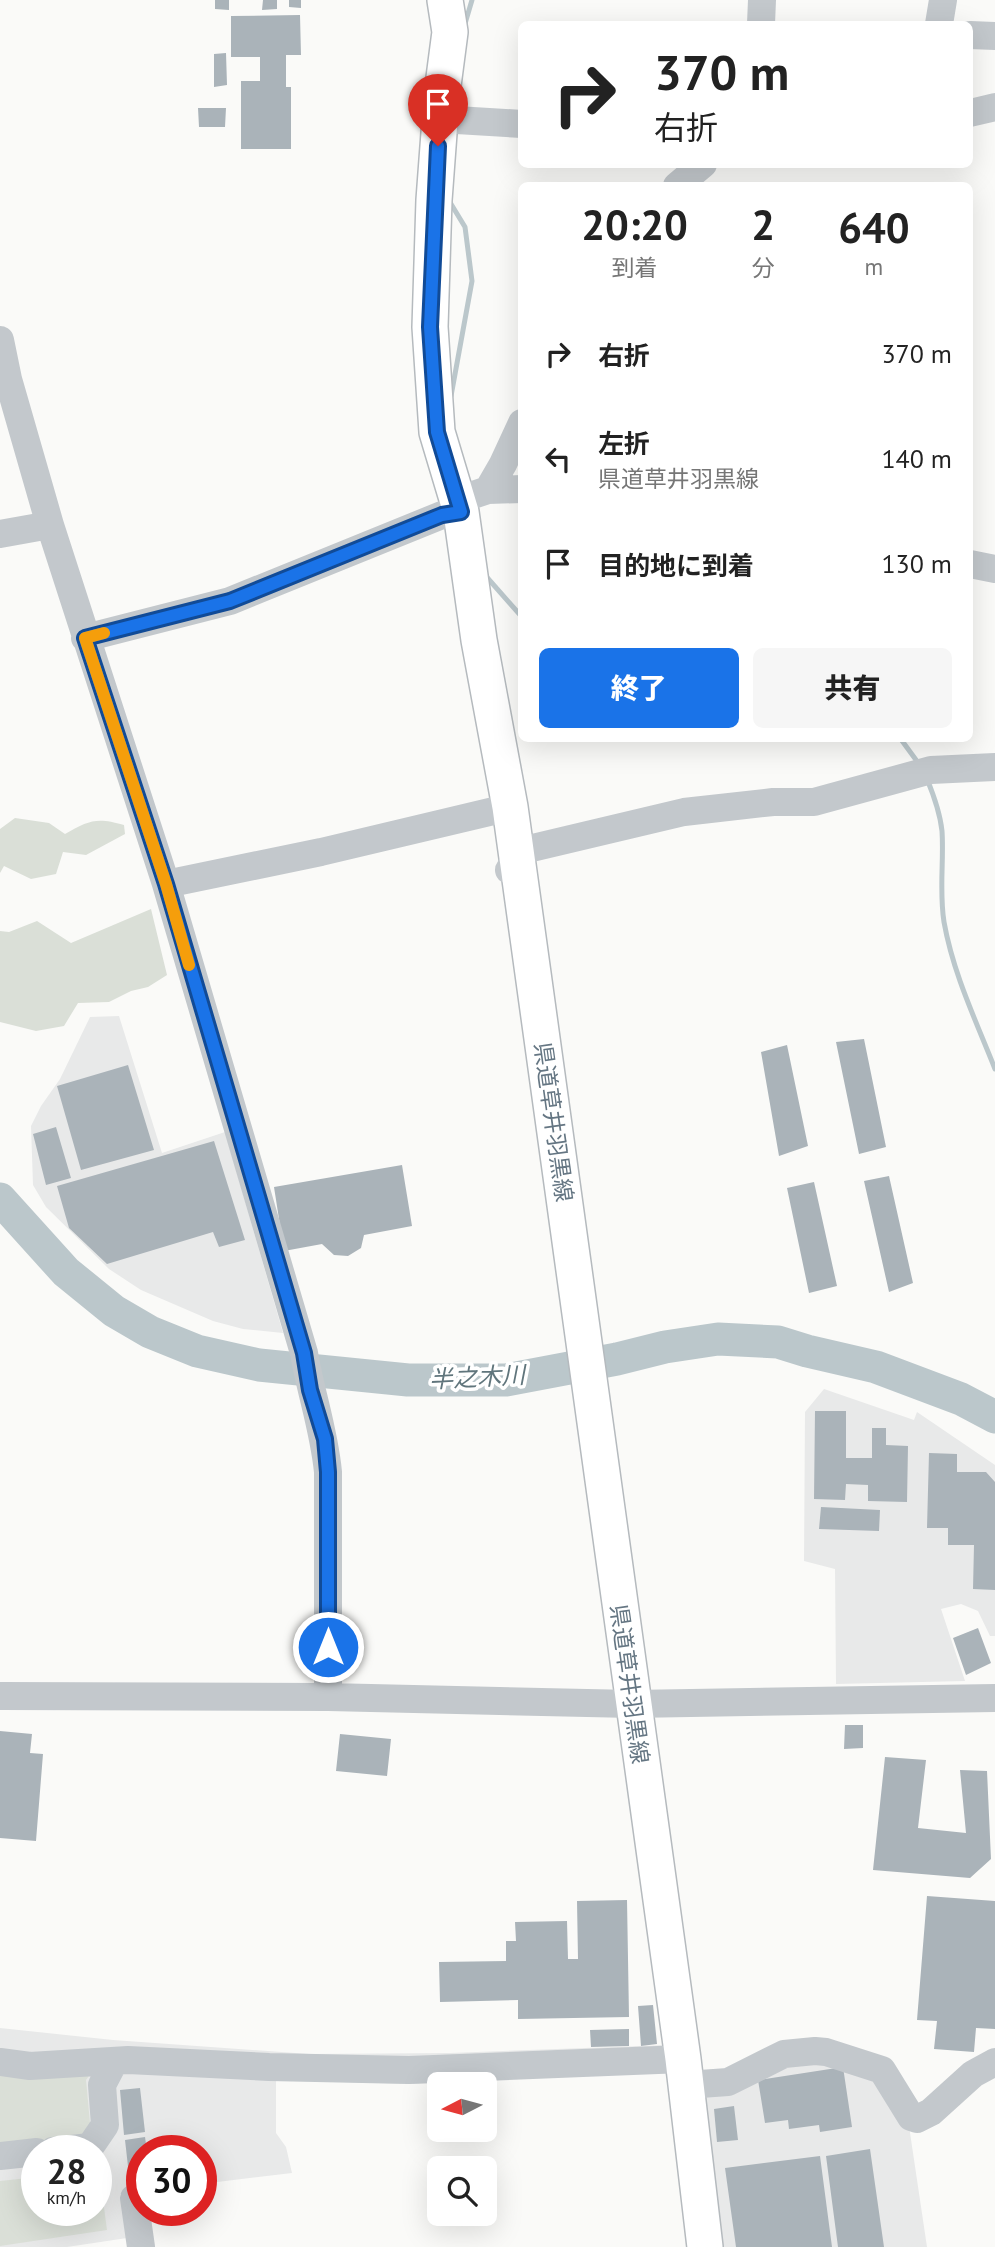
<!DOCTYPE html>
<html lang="ja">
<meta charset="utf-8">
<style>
:root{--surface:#fff;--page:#f6f6f6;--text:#222;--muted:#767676;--accent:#1a73e8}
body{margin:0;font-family:"PT Sans","Noto Sans JP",sans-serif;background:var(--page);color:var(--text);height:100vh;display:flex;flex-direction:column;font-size:26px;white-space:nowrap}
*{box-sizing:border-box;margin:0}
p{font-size:23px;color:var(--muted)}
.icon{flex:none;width:38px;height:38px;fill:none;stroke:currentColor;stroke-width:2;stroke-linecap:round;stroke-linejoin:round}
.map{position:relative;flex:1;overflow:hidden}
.side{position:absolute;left:518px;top:182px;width:455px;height:560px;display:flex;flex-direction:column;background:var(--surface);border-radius:10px;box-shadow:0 7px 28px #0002}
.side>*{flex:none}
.top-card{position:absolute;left:518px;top:21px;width:455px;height:147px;border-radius:10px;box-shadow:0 7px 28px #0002;background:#fff;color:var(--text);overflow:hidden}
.needle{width:46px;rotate:264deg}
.tools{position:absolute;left:427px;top:2072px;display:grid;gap:14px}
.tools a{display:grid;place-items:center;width:70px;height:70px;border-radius:10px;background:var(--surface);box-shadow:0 7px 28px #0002;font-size:35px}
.speed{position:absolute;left:21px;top:2135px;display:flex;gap:14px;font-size:35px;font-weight:700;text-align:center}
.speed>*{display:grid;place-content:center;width:91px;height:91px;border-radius:50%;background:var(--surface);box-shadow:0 7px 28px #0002;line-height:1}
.speed small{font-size:18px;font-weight:400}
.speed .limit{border:10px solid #d22;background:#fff;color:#111}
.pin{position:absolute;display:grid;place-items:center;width:60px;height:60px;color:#fff;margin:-72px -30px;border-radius:50% 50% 50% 0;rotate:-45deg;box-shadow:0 0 7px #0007}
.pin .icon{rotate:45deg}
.me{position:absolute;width:77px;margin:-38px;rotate:0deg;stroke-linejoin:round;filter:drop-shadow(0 0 5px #0008)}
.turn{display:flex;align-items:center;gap:24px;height:147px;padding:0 21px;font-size:32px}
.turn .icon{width:91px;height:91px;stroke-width:2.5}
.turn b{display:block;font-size:49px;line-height:60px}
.eta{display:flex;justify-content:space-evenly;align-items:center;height:119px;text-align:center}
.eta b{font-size:42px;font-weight:800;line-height:49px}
.cta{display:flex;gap:14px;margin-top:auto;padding:14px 21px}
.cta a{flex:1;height:80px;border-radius:10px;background:var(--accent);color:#fff;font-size:28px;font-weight:800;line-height:80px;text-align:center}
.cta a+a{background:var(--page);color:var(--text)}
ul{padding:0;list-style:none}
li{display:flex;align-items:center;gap:21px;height:105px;padding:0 21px}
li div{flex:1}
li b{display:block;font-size:26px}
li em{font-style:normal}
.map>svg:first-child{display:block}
.built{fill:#e8e9e9;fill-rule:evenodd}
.green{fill:#dadfd7}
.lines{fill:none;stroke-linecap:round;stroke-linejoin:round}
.stream{stroke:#bbc7cb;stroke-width:5}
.river{stroke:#bbc7cb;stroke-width:33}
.building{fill:#aab3b9}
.major-casing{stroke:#b5babe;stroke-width:38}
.minor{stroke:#c3c8cc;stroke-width:28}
.major{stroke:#fff;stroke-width:35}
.route-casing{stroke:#114b97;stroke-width:18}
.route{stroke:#1a73e8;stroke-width:12}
.slow{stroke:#f59e0b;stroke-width:12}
.labels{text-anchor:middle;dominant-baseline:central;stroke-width:7;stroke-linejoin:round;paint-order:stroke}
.street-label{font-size:23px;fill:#657683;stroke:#fff}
.water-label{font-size:24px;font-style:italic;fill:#60757c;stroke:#fff}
</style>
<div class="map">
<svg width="995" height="2247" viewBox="0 0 995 2247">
<rect width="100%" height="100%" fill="#fafaf8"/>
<!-- built -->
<path class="built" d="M119,1016L162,1153L225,1132L283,1333L243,1329L213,1321L141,1290L109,1269L46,1207L33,1185L31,1126L41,1106L60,1079L90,1017Z
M824,1389L914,1420L917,1412L995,1465V1636H990L978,1611L961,1604L941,1609L965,1681L836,1684L835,1569L804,1561L805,1412Z
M0,2028L113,2040L309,2054L450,2053L668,2045L653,2072L412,2084L276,2080V2133L286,2147L292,2173L201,2184V2151H142V2191L120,2194L127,2238L67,2247H0ZM37,2151H96V2210H37Z
M815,2056L879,2077L909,2126L927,2247H722L701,2089Z"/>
<!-- green -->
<path class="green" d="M15,818L49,823L65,834C89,820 97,817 124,825L125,834L86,855L63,852L56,874L31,879L4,866L0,873V829Z
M151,909L167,975L148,987L131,991L109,1002L78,1003L64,1026L36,1031L0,1022V931L9,932L37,921L71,943Z
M0,2068L91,2073L86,2080L90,2123L82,2135L0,2147Z
M96,2170H99L107,2230L0,2246V2181L37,2177V2210H96Z"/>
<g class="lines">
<!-- stream -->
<path class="stream" d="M464,27L472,0
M448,199L465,227L472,281L451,396
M484,574L522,617
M900,738L919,764
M927,779C934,796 940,812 942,831C944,861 939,891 944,922C953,973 976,1021 995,1069"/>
<!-- river -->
<path class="river" d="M0,1199L66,1272L114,1311L150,1332L197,1351L259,1365L408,1380H506L617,1359L665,1347L718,1339L778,1342L807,1351L876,1367L961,1399L995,1417"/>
</g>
<!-- building -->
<path class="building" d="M215,0H229V10L215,9Z
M263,0H277V9L262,10Z
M289,0H301V8L289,7Z
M300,15L301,55H286V87H291V149H241V81H260V57H231V16Z
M226,53L227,85L214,87V54Z
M198,108H226L225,127H199Z
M864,1039L886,1147L859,1154L836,1042Z
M787,1045L808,1146L779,1156L761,1052Z
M128,1065L154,1150L81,1170L57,1086Z
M56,1127L71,1178L46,1185L33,1134Z
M214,1141L245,1240L219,1247L213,1232L107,1264L69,1228L57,1186Z
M402,1165L412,1226L364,1235L361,1248L348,1256L334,1255L322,1244L284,1251L274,1187Z
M889,1176L913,1283L889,1292L864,1181Z
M814,1182L837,1286L809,1293L787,1188Z
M815,1411H846V1458H872V1428H886V1445L908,1446L907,1502L868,1501V1485L846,1484L845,1500L814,1499Z
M929,1453L957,1454V1472H986L995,1482V1590L973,1589L974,1545H948V1528H927Z
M821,1507L880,1510L879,1531L819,1529Z
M978,1628L991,1663L966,1675L953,1638Z
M845,1725H863V1748L844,1749Z
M0,1731L32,1734L30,1753L43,1754L36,1841L0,1838Z
M340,1734L391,1739L387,1776L336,1771Z
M885,1757L926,1760L918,1828L966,1833L960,1770L987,1771L991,1859L970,1878L873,1870Z
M927,1896L995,1901V2029L976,2028L974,2052L934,2049L937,2021L917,2020Z
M627,1900L629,2017L518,2019V2000L440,2002L439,1962L506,1961V1941H516L515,1922L567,1921L568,1959H578L577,1901Z
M653,2005L657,2044L641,2046L638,2006Z
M629,2029V2046L591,2047L590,2030Z
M843,2067L852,2127L820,2132L819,2125L789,2129L788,2120L765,2123L758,2080Z
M140,2088L145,2132L124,2135L120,2090Z
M734,2106L738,2140L717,2142L714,2109Z
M145,2137L147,2151H142V2183L130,2184L125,2140Z
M870,2149L884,2247H838L826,2156Z
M820,2156L832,2247H736L725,2168Z"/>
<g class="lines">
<defs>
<path id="major" d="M445,0L450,32L442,93L434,200L430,327L437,432L461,512L479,640L510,807L683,2059L705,2247"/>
</defs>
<!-- major casing -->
<use href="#major" class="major-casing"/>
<!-- minor -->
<path class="minor" d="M761,24L762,0
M939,24L943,0
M970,35L995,36
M970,113L995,107
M440,119L522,124
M677,186L703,164
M0,340L8,379L50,525L166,884L304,1353C311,1394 324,1430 328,1472V1697
M488,490L503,464L522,423
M476,494L488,490L522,489
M0,534L50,525
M970,564L995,569
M85,638L230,601L442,515L461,512
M509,870L517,859L528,849L684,812L773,802H814L931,770L995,767
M166,884L321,852L510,807
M0,1696L328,1697L632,1704L995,1698
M0,2062L30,2066L128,2060L269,2067L409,2070L683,2059
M686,2085L728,2082L784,2054L815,2051L826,2052L882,2070L911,2117L917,2119L931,2112L973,2074L995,2062
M53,2151L90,2147L105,2125L102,2085L114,2062
M0,2156L37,2152
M134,2198L141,2247"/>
<!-- major -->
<use href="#major" class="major"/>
</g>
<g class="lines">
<defs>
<path id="route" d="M328,1647V1472L325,1439L310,1390L304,1353L166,884L85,638L230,601L442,515L461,512L437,432L430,327L438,146"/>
</defs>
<!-- route casing -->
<use href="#route" class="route-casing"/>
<!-- route -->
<use href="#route" class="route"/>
<!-- slow -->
<path class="slow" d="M104,633L85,638L166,884L189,965"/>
</g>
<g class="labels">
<!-- street labels -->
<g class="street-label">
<text transform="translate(554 1122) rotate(82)">県道草井羽黒線</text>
<text transform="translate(630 1684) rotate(82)">県道草井羽黒線</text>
</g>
<!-- water labels -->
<g class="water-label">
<text transform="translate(477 1377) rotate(-3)">半之木川</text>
</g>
</g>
</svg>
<div class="tools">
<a><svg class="needle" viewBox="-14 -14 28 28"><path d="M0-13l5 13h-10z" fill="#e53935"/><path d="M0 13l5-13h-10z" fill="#767676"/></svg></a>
<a><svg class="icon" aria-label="search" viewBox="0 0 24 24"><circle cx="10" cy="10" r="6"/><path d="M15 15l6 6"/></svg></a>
</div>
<div class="speed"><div>28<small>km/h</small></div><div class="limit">30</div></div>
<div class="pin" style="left:438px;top:146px;background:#d93025"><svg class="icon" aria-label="arrive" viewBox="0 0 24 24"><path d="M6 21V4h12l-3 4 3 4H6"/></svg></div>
<svg class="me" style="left:328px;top:1647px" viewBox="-20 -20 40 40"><circle r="17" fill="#1a73e8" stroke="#fff" stroke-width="3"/><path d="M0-11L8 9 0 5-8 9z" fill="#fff"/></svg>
<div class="top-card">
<div class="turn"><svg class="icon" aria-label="right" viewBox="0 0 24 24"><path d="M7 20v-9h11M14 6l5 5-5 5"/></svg><div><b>370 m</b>右折</div></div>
</div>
<section class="side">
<div class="eta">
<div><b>20:20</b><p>到着</p></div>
<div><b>2</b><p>分</p></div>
<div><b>640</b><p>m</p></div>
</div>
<ul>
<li><svg class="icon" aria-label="right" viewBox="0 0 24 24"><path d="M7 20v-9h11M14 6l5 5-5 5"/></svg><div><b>右折</b></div><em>370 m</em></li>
<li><svg class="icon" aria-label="left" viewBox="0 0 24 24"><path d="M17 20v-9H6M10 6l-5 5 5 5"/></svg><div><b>左折</b><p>県道草井羽黒線</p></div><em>140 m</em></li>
<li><svg class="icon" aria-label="arrive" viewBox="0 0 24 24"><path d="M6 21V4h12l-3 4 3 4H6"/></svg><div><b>目的地に到着</b></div><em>130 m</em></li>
</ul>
<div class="cta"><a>終了</a><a>共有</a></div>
</section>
</div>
